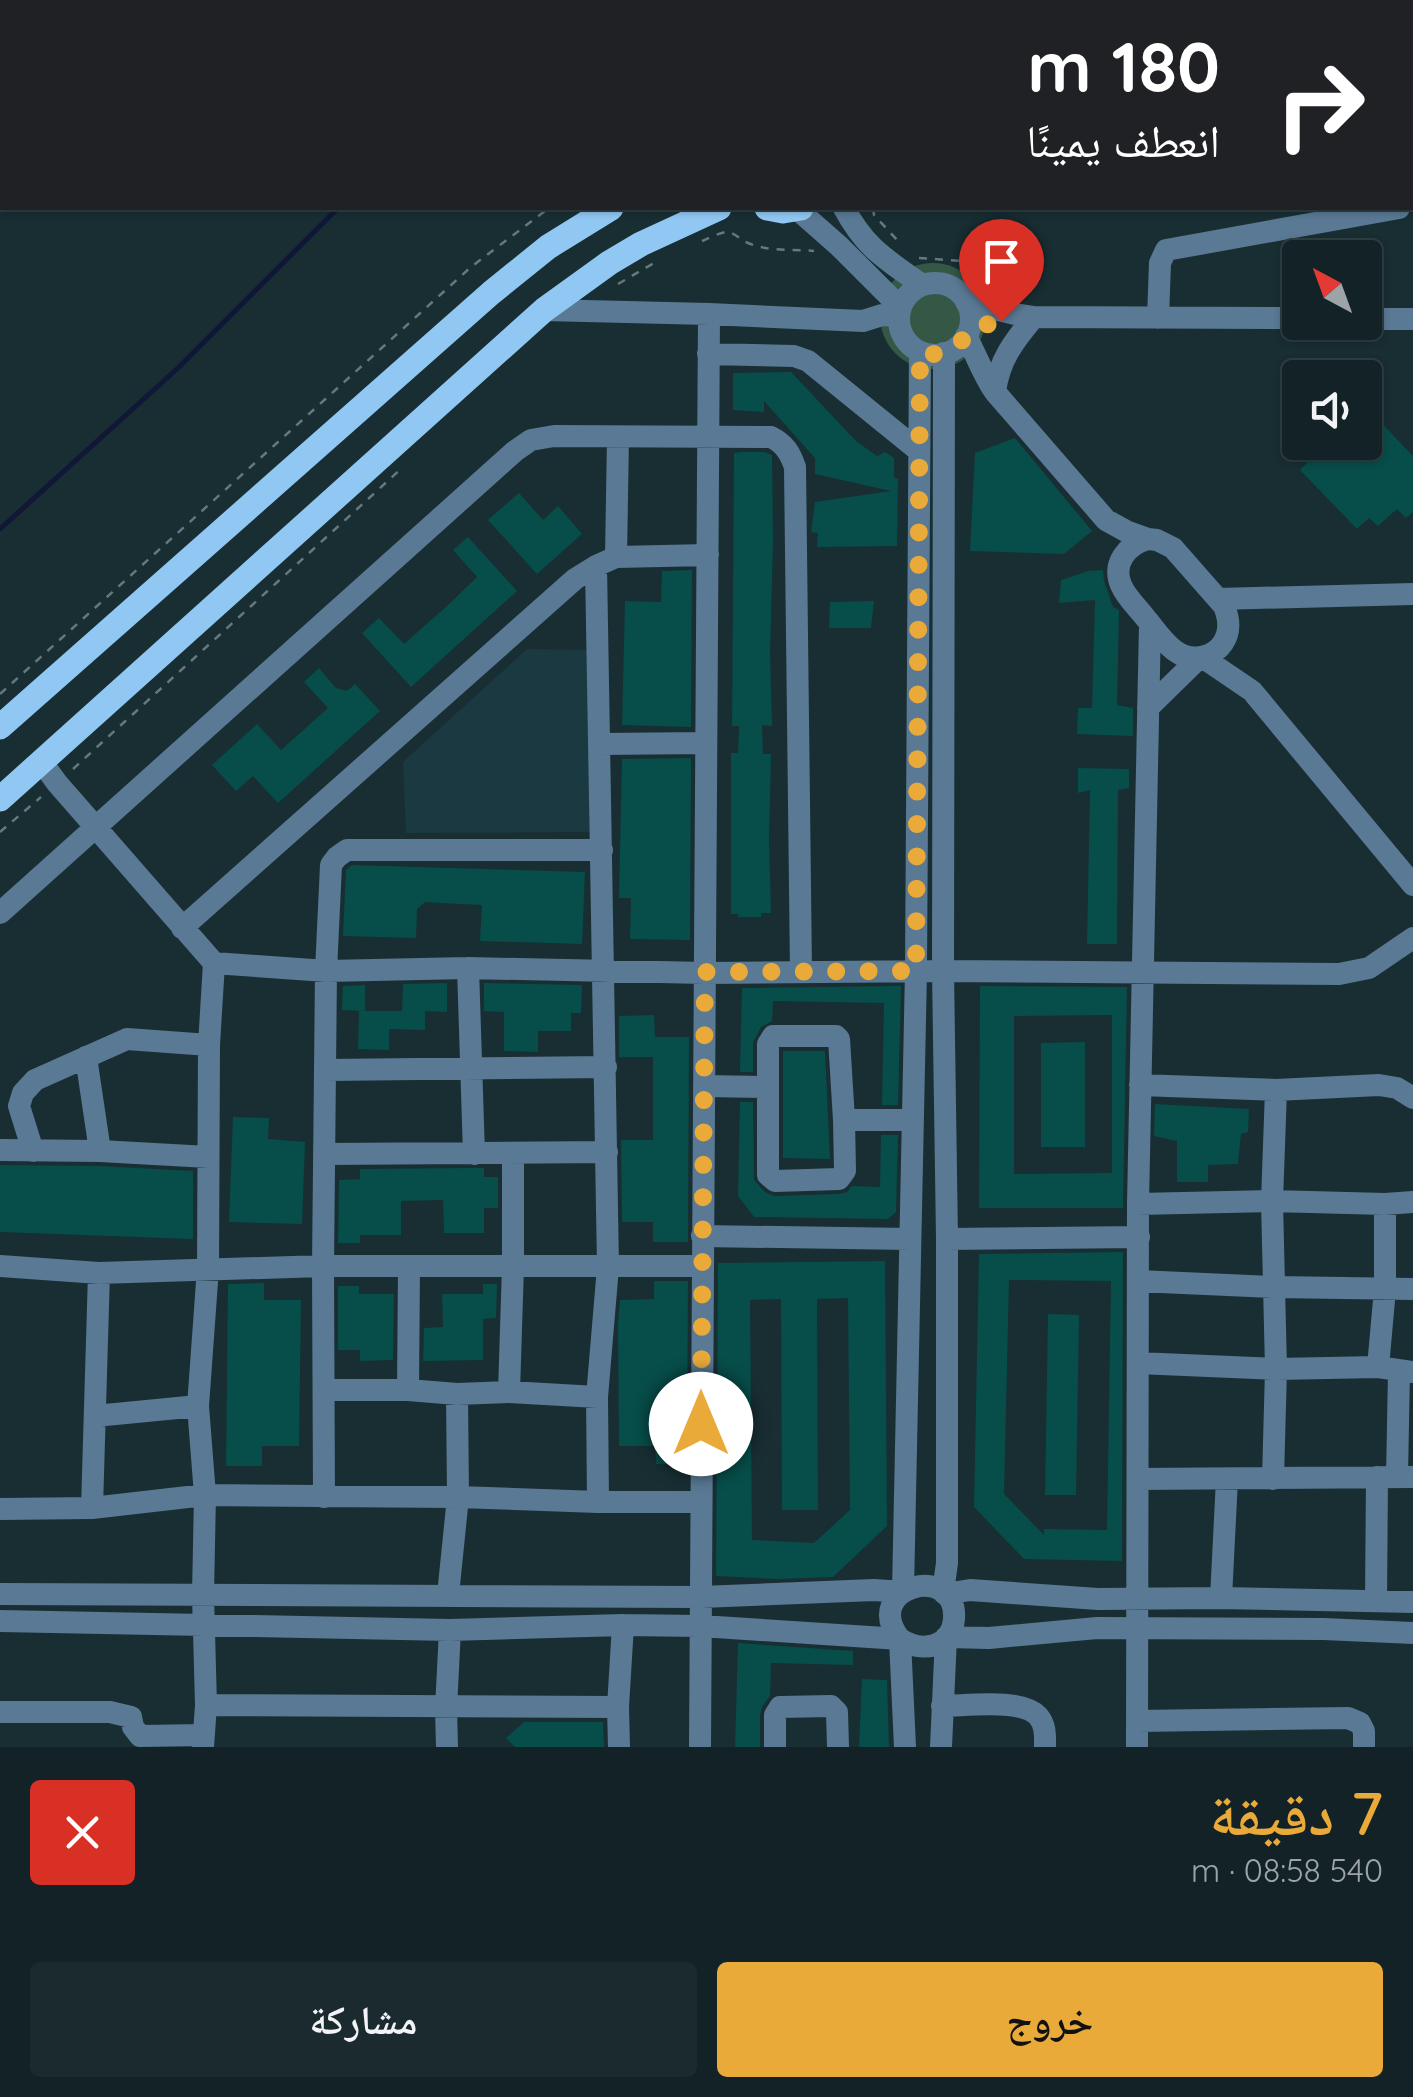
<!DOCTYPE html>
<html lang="ar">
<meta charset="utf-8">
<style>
:root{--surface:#122226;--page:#1b2a2e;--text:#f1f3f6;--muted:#9ca4a7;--line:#313f43;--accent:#eaaa39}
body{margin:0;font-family:Quicksand,"Noto Naskh Arabic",sans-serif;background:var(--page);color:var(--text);direction:rtl;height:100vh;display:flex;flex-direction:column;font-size:38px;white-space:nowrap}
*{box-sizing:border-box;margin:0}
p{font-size:32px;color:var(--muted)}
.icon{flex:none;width:55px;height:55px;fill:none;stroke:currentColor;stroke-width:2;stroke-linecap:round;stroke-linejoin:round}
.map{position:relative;height:1747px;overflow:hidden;direction:ltr}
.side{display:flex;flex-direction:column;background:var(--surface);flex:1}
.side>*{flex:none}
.top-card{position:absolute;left:0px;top:0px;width:1415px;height:210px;box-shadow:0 2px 8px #0004,0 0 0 2px var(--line);direction:rtl;background:#202124;color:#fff;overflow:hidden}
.needle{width:65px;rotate:319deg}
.tools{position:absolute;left:1282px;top:240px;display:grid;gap:20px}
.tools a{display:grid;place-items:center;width:100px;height:100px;border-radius:10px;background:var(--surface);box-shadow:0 2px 8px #0004,0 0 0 2px var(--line);font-size:50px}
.pin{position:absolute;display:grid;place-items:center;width:85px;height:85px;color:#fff;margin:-102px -42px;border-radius:50% 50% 50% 0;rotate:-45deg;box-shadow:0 0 10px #0007}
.pin .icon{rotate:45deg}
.me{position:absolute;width:110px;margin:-55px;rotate:0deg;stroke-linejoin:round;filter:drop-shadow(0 0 8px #0008)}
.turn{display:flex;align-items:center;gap:35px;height:210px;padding:0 30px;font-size:45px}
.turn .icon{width:130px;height:130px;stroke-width:2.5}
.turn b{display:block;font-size:70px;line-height:85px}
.round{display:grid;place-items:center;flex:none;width:105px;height:105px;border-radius:10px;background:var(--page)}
.overview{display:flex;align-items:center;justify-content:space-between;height:170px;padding:0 30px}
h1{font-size:60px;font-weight:600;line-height:75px;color:var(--accent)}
.primary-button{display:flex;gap:20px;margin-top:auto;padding:20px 30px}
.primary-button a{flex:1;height:115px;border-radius:10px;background:var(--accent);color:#111;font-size:40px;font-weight:600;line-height:115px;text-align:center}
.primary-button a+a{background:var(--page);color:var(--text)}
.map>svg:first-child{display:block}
.built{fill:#1a3941}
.green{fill:#345845}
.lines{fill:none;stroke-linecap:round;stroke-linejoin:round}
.stream{stroke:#101737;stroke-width:5}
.building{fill:#074d49;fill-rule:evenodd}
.path{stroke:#66787d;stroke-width:2.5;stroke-dasharray:8 8;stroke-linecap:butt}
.minor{stroke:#597994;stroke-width:22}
.major{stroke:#91c7f3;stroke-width:25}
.route{stroke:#eaaa39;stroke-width:18;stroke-dasharray:0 32.4}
</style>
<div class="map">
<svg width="1413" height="1747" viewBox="0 0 1413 1747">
<rect width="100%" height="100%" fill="#182e33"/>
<!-- built -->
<path class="built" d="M527,649L590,650L589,832L406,833L403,762Z"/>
<!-- green -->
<path class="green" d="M880 316a53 53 0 1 1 106 0a53 53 0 1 1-106 0Z"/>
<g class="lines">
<!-- stream -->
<path class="stream" d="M0,529L178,368L338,208"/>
</g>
<!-- building -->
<path class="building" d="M791,372L856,441L877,456L885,452L894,458V477L898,479L897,546L817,547L818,533L811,532L815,502L891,491L815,474V458L764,401V412L733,410V373Z
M1365,406L1413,456V512L1406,518L1397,509L1378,526L1369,518L1357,529L1300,470L1328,442H1365Z
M1015,438L1092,531L1064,554L970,551L975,453Z
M741,452H764L772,455L773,542L770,653L772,726L762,725L763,754H771L769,841L771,913H761V917H738V914H731V753H738L739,726H732L734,453Z
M519,493L543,520L558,506L582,534L537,574L488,520Z
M468,537L517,591L411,687L362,633L379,618L404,644L448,605L477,577L453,550Z
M692,570L691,727L622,725L625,601L661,602L662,571Z
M1103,570L1104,581L1113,607L1119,610L1117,705L1133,708V736L1077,734L1078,708H1092L1095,600L1059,603L1061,580L1088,571Z
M874,601L871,628H829L830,602Z
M319,668L336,688L347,691L355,684L380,711L278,803L253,776L236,791L212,765L257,724L281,750L328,708L304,682Z
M691,758L690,940L630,939L631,898H619L622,759Z
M1078,768L1129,769V788L1118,790L1117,944H1087L1090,790L1078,793Z
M352,865L585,872L582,944L480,941L482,905L440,903L425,902L417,909L416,938L343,936L346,870Z
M447,983V1012L425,1011V1030L389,1029V1050L358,1049L359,1011H402L403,984Z
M484,983L582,985L581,1013H571V1031H538V1052L504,1051V1012L484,1011Z
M365,985V1011L342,1010L343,986Z
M901,986L898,1105H882L884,1003L773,1001L772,1021L761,1027L753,1043V1072H740L742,988Z
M980,986L1127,987L1123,1208H979ZM1112,1015V1173L1014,1174V1016Z
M654,1015L655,1037H689L688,1242H653V1222H622L621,1140H653V1057H619V1016Z
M1085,1042V1147H1041V1043Z
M783,1051H825L830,1159L783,1158Z
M740,1102H753L754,1180L765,1192L774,1196L839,1194L847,1192L852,1186L880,1187L881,1135H898L896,1212L888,1219L754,1217L738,1196Z
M1155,1104L1249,1109L1248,1132L1241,1134L1238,1164L1208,1165V1182H1177V1141L1154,1136Z
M233,1117L269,1118L268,1139L305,1142L302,1224L229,1222Z
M0,1165L100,1166L193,1171V1239L0,1232Z
M470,1168H484V1177H498V1208H484V1233H444L443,1200L401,1201V1235H360V1243H338L339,1180L360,1179V1169Z
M1123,1252L1122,1561L1024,1559L974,1507L979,1254ZM1009,1280L1111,1281L1107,1530L1044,1529V1535L1004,1494Z
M885,1261L887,1526L833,1577L778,1579L716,1576L718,1263ZM848,1298L850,1510L814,1543L752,1540L750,1300L781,1299L782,1510H818L817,1299Z
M654,1281H688L687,1464H656L655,1446H619L618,1324L620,1300L654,1299Z
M264,1283V1300H301L299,1446H262V1466H226L228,1284Z
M483,1284H497L496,1318L483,1319V1360L423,1361L424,1328L443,1327L442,1294H483Z
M338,1286H359V1294H394L393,1360L360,1361V1350H338Z
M1048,1314L1079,1315L1076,1495H1045Z
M738,1643L853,1651V1665L771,1663L770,1696L762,1707L760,1715V1747H735Z
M862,1679L887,1680L889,1747H859Z
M524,1722H603L604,1747H515L506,1738Z"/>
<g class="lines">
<!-- path -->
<path class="path" d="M1360,2L1374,0
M1412,78H1413
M873,208L874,215L898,241
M702,241C709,238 719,233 726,232C735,232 740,240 748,243C769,252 792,249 814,251
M919,258L963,261L991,286
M618,284L654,263
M0,694L471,267L549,208
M73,769L403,467
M0,832L41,797"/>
<!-- minor -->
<path class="minor" d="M709,0L712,2
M736,0L739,2
M844,208C866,249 886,259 922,285
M797,209L839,246L900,307
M899 319a36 36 0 1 1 72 0a36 36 0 1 1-72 0Z
M966,302L1015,314L1034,317L1300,318
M544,310L709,314L863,321L882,315L898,316
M1158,318L1160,263L1166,250L1399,208
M1365,319H1413
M966,336C976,354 983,375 995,392L1106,520L1126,531L1148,539
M708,354L794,356L808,361L919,451
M995,392C999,360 1014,341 1034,317
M1148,539L1157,540L1173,548L1224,606C1229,618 1231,631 1223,643C1219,649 1212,654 1205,656C1176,665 1160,635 1144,616C1137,607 1126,597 1121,585C1112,563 1127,545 1148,539Z
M616,557L618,437
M596,566L608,1267L597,1397L598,1502
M1218,599L1413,594
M1202,657L1252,691L1413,885
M1148,708L1200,657
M599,744L706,743
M41,761L57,783L214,963
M0,913L515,451L531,440L554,436L771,437C785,444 790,453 795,467L801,971
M182,928L575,579L596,566L616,557L708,555
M468,968L474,1154
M86,1057L100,1151
M326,1070L606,1067
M1140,1085L1276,1090L1379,1085L1397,1088L1413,1098
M704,1086L767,1087
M844,1120L839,1039L836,1036H773L768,1044V1175L775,1181L839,1179L845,1171L844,1120H912
M0,1150L100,1151L208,1157
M33,1151L19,1106L23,1093L35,1080L127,1039L209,1045
M324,1154L607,1152
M1138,1204L1272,1201L1385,1204L1413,1202
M702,1236L910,1239
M947,1239L1139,1237
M0,1266L99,1273L323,1266H701
M1138,1281L1274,1287L1413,1289
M1138,1363L1276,1369L1378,1367L1413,1372
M1378,1367L1385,1289V1204
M325,1390H408L457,1394L509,1392L597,1397
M408,1390L409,1266
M509,1392L513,1266V1153
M95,1416L198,1406
M1397,1476L1399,1371
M1138,1479L1413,1477
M1273,1479L1276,1369L1272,1201L1276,1090
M324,1497L323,1266L326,971L331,865L337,857L347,850H602
M92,1508L99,1273
M0,1509L92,1508L205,1495L458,1497L598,1502H700
M903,1591L916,971L920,352
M943,1592L947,1563V1239L943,971L944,353
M0,1594L701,1597L874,1590L903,1592
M945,1594L970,1590L1098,1599L1221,1598L1413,1602
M448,1595L458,1497L457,1394
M1221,1598L1227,1479
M1376,1601L1377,1477
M0,1621L450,1630L623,1625L701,1626L900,1639C921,1653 952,1648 954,1619C958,1561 859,1587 900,1639
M947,1637L989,1638L1097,1628L1324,1629L1413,1633
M900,1640L905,1747
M206,1705L618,1707
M942,1706C966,1706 1022,1698 1038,1716C1046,1725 1045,1736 1045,1747
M0,1712H110L131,1717L133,1727L140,1736L204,1735
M1137,1721L1348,1718L1360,1723L1364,1731V1747
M203,1747L206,1705L203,1595L205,1495L198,1406L208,1268L209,1045L214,963L326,971L468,968L705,973L943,971L1339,974L1369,968L1413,938
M447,1747L446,1708L450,1630
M619,1747L618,1707L623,1625
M700,1747L709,314
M775,1747V1715L780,1707L831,1706L837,1712L838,1747
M941,1747L946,1637
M1137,1747L1138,1204L1150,623"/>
<!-- major -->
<path class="major" d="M1412,11H1413
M1412,49H1413
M767,208L783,211L801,208
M0,727L491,293L548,247L611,208
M0,799L544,310L609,263L641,244L719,208"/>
</g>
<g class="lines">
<!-- route -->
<path class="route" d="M701,1424L705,972L916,971L920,352C942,358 959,350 969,329L1001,321"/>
</g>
</svg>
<div class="tools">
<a><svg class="needle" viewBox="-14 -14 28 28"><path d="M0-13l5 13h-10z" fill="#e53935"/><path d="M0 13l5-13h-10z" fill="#9ca4a7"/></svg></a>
<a><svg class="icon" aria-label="sound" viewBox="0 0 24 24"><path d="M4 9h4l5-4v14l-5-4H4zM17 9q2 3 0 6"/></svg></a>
</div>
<div class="pin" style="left:1001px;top:321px;background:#d93025"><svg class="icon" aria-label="arrive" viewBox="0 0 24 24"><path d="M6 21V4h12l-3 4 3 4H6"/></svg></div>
<svg class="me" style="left:701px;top:1424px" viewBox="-20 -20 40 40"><circle r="19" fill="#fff"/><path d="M0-13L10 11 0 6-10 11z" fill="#eaaa39"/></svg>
<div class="top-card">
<div class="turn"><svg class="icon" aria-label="right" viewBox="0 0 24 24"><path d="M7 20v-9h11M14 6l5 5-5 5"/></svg><div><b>180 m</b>انعطف يمينًا</div></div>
</div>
</div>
<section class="side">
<div class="overview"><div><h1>7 دقيقة</h1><p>540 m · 08:58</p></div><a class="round" style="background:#d93025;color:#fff"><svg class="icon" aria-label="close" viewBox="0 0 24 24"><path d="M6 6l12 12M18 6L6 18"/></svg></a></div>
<div class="primary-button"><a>خروج</a><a>مشاركة</a></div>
</section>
